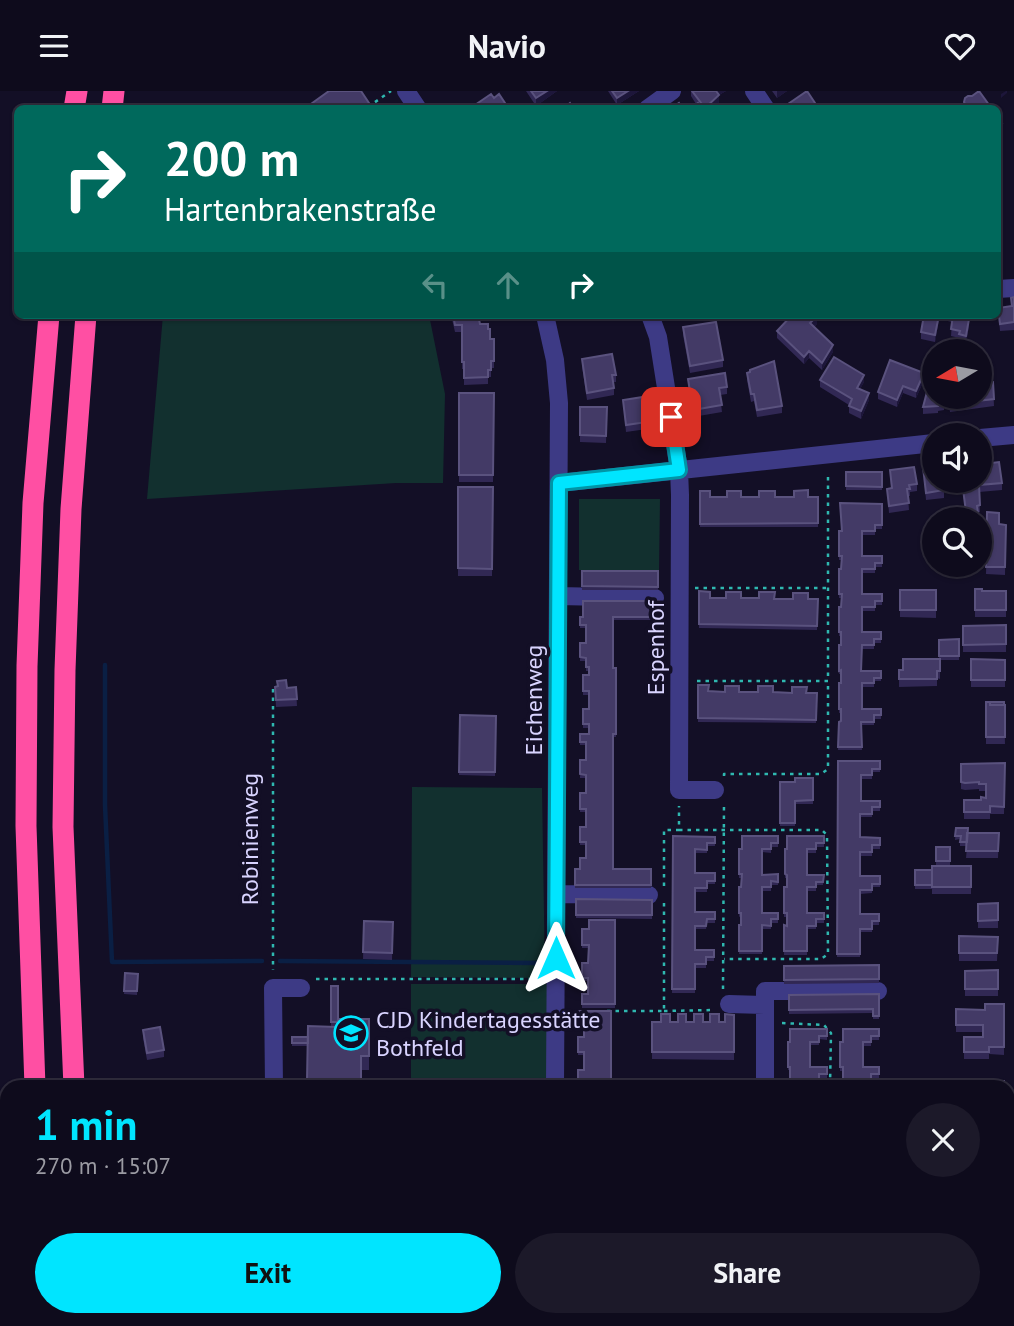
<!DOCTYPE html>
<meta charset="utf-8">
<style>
:root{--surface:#0e0b1c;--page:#1c1929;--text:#f1f3f6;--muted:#9b9ba3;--line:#2e2b3b;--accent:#00e5ff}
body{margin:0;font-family:"PT Sans",sans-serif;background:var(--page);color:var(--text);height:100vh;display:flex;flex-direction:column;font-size:26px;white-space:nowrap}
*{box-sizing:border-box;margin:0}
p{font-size:23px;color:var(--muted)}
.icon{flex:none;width:38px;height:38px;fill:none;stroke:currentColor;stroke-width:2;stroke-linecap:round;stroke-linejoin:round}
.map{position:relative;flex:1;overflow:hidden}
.sheet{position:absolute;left:0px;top:989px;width:1015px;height:247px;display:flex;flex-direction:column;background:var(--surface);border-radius:21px 21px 0 0;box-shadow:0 2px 5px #0004,0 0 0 2px var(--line)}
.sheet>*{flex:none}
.top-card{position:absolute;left:14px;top:14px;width:987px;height:214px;border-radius:10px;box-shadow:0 2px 5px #0004,0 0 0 2px var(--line);background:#00695c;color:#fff;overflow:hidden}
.needle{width:46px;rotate:260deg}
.tools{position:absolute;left:922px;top:248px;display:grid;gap:14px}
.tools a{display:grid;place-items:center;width:70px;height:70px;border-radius:50%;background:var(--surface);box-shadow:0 2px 5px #0004,0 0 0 2px var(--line);font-size:35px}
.pin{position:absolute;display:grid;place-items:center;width:60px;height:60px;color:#fff;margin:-30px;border-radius:14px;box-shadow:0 4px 10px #0006}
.me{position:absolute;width:77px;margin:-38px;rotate:0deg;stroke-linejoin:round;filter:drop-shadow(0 0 5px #0008)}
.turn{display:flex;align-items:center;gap:24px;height:147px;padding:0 35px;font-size:32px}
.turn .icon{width:91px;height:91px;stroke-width:2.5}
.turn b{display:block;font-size:49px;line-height:60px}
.lanes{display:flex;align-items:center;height:66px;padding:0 35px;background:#0003;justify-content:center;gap:35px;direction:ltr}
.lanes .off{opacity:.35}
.round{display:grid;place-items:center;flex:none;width:74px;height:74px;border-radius:37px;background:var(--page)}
.summary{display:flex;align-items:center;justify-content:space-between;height:119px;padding:0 35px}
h1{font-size:42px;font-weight:700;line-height:52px;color:var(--accent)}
.cta{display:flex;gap:14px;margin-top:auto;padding:14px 35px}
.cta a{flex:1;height:80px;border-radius:42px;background:var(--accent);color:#111;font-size:28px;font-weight:700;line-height:80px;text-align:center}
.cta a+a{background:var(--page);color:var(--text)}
header{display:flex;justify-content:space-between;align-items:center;height:91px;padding:0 35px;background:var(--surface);font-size:32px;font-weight:700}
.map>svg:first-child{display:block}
.green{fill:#12302f}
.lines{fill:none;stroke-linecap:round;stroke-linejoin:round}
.stream{stroke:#0a1f44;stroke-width:4.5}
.path{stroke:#2fb8b0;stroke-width:2.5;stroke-dasharray:3.5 5;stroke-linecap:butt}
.minor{stroke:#3d3a85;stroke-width:18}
.highway{stroke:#ff4fa3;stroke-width:21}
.wall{fill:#312854}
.shaded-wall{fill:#1d163a}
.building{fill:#433a66;stroke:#5a527e;stroke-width:2}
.route-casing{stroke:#0095a6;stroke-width:18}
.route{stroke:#00e5ff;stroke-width:12}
.labels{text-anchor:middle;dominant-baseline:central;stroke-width:7;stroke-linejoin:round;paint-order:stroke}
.street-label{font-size:24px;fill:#d9d4ff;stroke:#130f26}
.poi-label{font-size:24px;fill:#d9d4ff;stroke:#130f26;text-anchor:start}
</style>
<header><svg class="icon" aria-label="menu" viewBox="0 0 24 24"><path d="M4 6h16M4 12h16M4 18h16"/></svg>Navio<svg class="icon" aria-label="heart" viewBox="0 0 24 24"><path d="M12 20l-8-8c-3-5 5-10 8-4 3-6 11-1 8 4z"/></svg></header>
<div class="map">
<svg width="1014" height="1235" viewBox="0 0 1014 1235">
<rect width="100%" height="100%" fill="#130f26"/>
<!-- green -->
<path class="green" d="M163,224H429L445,303L443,392H396L147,408Z
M579,408H660L659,480L579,479Z
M412,696L542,697L545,887L411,886Z
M411,893H547V996H411Z"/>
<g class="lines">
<!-- stream -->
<path class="stream" d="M105,574V714L112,871L262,870
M280,870L541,872"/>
<!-- path -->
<path class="path" d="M368,16L391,0
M695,497H828
M697,590H828V381
M273,598V879
M724,685V683H821L828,678V590
M679,739H822L827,744L828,863L821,868H724
M664,795V739H679V715
M316,888H540
M723,898L724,712
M607,920H664V812
M664,920L713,919
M782,932L824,934L831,942L830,996
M875,1228V1235"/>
<!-- minor -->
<path class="minor" d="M406,0L418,18
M754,0L766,18
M647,18L672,0
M998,198L1014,197
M545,224L555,269L559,312L555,996
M650,224L658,246L679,379L680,404L679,699H715
M980,347L1014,344
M559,392L934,352
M558,505L655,507
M556,803L649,804
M729,913L765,914
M274,996L273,897H301
M765,996V900H878
M274,1228V1235
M554,1228V1235"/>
<!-- highway -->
<path class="highway" d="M74,18L77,0
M112,18L114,0
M35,996L26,735L27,575L33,412L49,224
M74,996L63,736L65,579L71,418L86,224
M54,1228L55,1235
M94,1228L95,1235"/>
</g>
<!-- wall -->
<path class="wall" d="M526,0H557L536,15Z
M608,0H639L617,14Z
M691,0H726L719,4V11L712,18H690L696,13L691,5Z
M772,0H787L777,7Z
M1014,206V239L1000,240L998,217L1011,215V207Z
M451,224H480V226H478L480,233L488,238L494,270V277H491V286H488V293L464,294V278H462V241H455Z
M849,224H860L857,229Z
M922,224H967V228L969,235L966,252L959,251V247L951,245L952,231L939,228L935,251L921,248V241L924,227H922Z
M817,233L814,236L833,261L822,279L809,267L804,273L777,247V240Z
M683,236L723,269V276L690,282L683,244Z
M582,268L616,284V291H614V304L587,309L582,275Z
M747,282L782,315V322L757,326L754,310L751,311L747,289Z
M688,288L727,296V303L720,304L722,321L693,326L688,296Z
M820,289L864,291L860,298L869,309L861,328L849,322V314L820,296Z
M924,289L916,307L903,302L897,316L878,308V301Z
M993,291L994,315L950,321L949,314L944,315V319L938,320V322L923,323V316L927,301L980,306Z
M459,302H494L493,391H459Z
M623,309L647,331V338L626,341Z
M580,316H607L606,352L580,351Z
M983,373L1002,392V399L979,401L980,421L978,422L979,429H966L962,390H980Z
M923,376L944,399V407L926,409Z
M890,379L917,393V400L910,401V405H908L909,419L889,422L887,398L891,397Z
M846,381H882V399H846Z
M458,396H493L492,485H458Z
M700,400L710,406H818V436H700Z
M882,413V438H875V444H862V465L882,469V476H875V482H862V503L882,507V514H875V520H862V541L881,545V552H874V558H862L861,580L881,583V590H874V596H862V618H881V628H874V634H861L862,659H838L839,631L841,630V622H839V592H841V583H839V554H841V545H839V516H841L842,507H839V478H841L842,469H839V440H842Z
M987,421L999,433L1006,434L1005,484L986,483Z
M582,480H658V499H582Z
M975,498L982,500H1006V526H975Z
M900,499H936V527L900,526Z
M699,500L710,507L818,508L817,539L699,537Z
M659,510V529H613V577L616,580V646H613V778H651V797H575V778H580L586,767V754H580V736H586V721H580V702H586V687H580V669H586V654H580V643H589V637H583V618H589V604H583V584H589V580H586V570H580V552H586V537H580V526Z
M1006,534V561H963V535Z
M959,548V569H940V588L937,587V595L899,596V579L939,568V549Z
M971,568L1005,569V596H971Z
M698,594L709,600L817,602L816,632L698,631Z
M275,596L287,597L296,596L297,615L276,616Z
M986,611H1004L1005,653H986Z
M460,624L496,625L495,685L459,684Z
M838,670H880V681H872V688H861V710L880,714V720H872V726H860V746L880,750V758H872V765H860V785H880V796H872V802L860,803V823L879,827V834H872V841H860V866H837Z
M1005,672L1004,723H990V728H964V709H981L986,707V700H979V698L965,699L961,698V673Z
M813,687V713H795V735H780V691H795Z
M956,737L968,742H999L998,767H966L967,755H960V748L955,749Z
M673,745L715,746V755H707V762H695V782H715V793H707V801H695V821H715V832H707L706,838H695V859H714V870H706V877H695V902H672Z
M778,745V756H771V762L762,761V784L778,787V794H771V800H762V822L778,826V832H771V838H762V863H739V834H741V825L739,826V796H741V787H739V758Z
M824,745V756H816V762H807V784L824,787L823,794H816V800H807V822L824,826V832H816V838H807V864H784V834L787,835V826H784V796H787V787H785V758Z
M936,756H950V774H936Z
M971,775V803H932V791V798H915V779H932Z
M576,808L652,809V828L576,827Z
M998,812V837H978V813Z
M615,829V917H582V903H588V890H582V872H588L589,857H582V838H589Z
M364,830L393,831L392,869L363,868Z
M959,845L998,846L997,870H959Z
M879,874V892L784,893V875Z
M998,879V905H965V880Z
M125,882L138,883L137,904L124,903Z
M331,895L338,928H369V979H361V996H307V955H292V946H307L337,936V935H331Z
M879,903V928H873V922L789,923V904Z
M1004,913V964L989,963V968H964V946H983V941H956V918L985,919Z
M578,920H611V996H578V979H584V964H578V961L584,946V932H578Z
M734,924V969L652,968V931H725Z
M827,938V949L819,948V954H810V976H827V987H819V993H810L790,989V979H788V976L790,951Z
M879,938V949H871V955H863V976H879V987H871V993H863L843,989V980H840V951Z
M143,939L164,959V966L147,969L143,947Z
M402,1228V1235H366Z"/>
<!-- shaded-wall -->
<path class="shaded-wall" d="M547,0H557L536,15V7Z
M628,0H639L617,14V7Z
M715,0H726L719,4V11L712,18H705Z
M777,0H787L777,7Z
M1006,0H1007V2L1001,7V3Z
M1002,32V39L998,42V35Z
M939,224V228L935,251V244Z
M817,225V233L810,239V232Z
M969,228V235L966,252V245Z
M833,254V261L822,279V272Z
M809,260V267L804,273V266Z
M924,282V289L916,307V300Z
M864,284V291L857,304V297Z
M903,295V302L897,316V309Z
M869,302V309L861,328V320Z"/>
<!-- building -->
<path class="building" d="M329,0H361L373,18H304Z
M531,0H547L536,7Z
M612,0H628L617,7Z
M692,0H716L719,4L705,17Z
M807,0L819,18H791L788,13Z
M979,0L992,18H968L964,11L965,7L968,5H972Z
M491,3L494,7L499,3L509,18H478L475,14Z
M570,12L574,18H563Z
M679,12L683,18H674L673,16Z
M698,12L702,18H690Z
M998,26L1002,32L998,35Z
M1014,206V231L1000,233L998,217L1012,215L1011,207Z
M453,224H478L480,233H488V238H490V248H494V270H491V279H488V286L464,287V271H462V234H455Z
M792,224H815L817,225L810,232L833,254L822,272L809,260L804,266L777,240Z
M924,224H939L935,244L921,241Z
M953,224H966L965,228H969L966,245L959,243L960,240L951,238Z
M716,231L723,269L690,275L683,236Z
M612,263L616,284H612L614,297L587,302L582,268Z
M834,266L864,284L857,297L869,302L861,320L849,315L852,308L820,289Z
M890,269L924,282L916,300L903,295L897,309L878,301Z
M774,270L782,315L757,319L754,303H751L747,282L750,281V279Z
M725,282L727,296L719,297L722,314L693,319L688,288Z
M993,291L994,308L950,313L949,307L943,308L944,312L938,313V315L923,316L927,301L934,300V306H980V295H983V292Z
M459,302H494L493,384H459Z
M643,306L647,331L626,334L623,309Z
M580,316H607L606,345L580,344Z
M980,368H983V373L999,371L1002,392L979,394L980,414L977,415L979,429H967L962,390H980Z
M934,374V390H943L944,399L926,402L923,376Z
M914,376L917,393L909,394L910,398H907L909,412L889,415L887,398L892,397L890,379Z
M846,381H882V396L846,395Z
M458,396H493L492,478L458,477Z
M808,399V406H818V432L700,433V400H710V406H727V400H741V406H759V400H775V406H794V400Z
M840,412L882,413V434H875V440H862V465H882V472H875V478H862V503H882V510H875V516H862V541H881V548H874V554H862L861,580H881V587H874V592H862V618H881V624H874V631H861L862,656H838L839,631L841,630V618H839V592H841V579L839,580V554H841V541H839V516H841L842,503H839V478H841L842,465H839V440H842Z
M987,421L999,422V433L1006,434L1005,476H986Z
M582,480H658V496L582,495Z
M975,498H982V500H1006V519H975Z
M900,499H936V519H900Z
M699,500L710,501V507H726V501H741V507H759V501H775L774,508H793V502H808V508H818L817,535L699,533Z
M583,510H659V526H613V577H616V643H613V778H651V794H575V778H580V767H586V751H580V736H586V718H580V702H586V684L580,683V669H586V651H580V643H589V633H583V618H589V600H583V584H589V576H586V567L580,566V552H586V534H580V526H583Z
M1006,534V553L963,554V535Z
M959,548V565H939V549Z
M903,568H940V580H937V588H899V579H903Z
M971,568L1005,569V589H971Z
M286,589L287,597L296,596L297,608L276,609L275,596L278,595L277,590Z
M698,594H709L708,600L725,601V595H739V601H758V595H773V601L792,602V596H807L806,602H817L816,629L698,627Z
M986,611H990V614H1005V646H986Z
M990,611H1004V614H990Z
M460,624L496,625L495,681H459Z
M838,670H880V678H872V684H861V710H880V716H872V723H860V746L880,747V754H872V761H860V785H880V793H872V799H860V823H879V830H872V838H860V863H837Z
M1005,672L1004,716L990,715V721H964V709H981V706L986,707V693H979V691L965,692L961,691V673Z
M795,687H813V709L795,710V732H780V691H795Z
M956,737H968L967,751H960L961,745H955Z
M967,742H999L998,760H966Z
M673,745L715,746V752H707V759L695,758V782H715V790H707V797H695V821H715V828H707L706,835H695V859H714V866H706V873H695V898H672Z
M742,745H778V752H771V758H762V784L778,783V791L771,790V796H762V822H778V828H771V835L762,834V860H739V834H741V822H739V796H741L742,783H739V758H742Z
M787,745H824V752H816V758H807V784H824L823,791H816V796H807V822H824V828H816V835H807V860H784V834L787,835V822H784V796H787V784L785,783V758H787Z
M936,756H950V770H936Z
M932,775H971V796H932Z
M915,779H932V794H915Z
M576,808L652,809V824H576Z
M998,812V829L978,830V813Z
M589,829H615V913H582V903H588V887H582V872H588L589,854H582V838H589Z
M364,830L393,831L392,862L363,861Z
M959,845L998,846L997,862H959Z
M879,874V888L784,889V875Z
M998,879V898H965V880Z
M125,882L138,883L137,900H124Z
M331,895H338V931H331Z
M879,903V925H873V918L789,919V904Z
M985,913H1004V956H989V961H964V946H983V934H956V918L985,919Z
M578,920H611V996L578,995V979H584V961H578V946H584V928H578Z
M661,923H670V931H678V923H686V931H694V923H703V931H710V923H719V931H725V923L734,924V961H652V931H661Z
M338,928H369V965H361V990H307L308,935L337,936Z
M160,936L164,959L147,962L143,939Z
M790,938H827V945H819V951H810V976H827V983H819V989H810V996H788V989H790V976H788V951H790Z
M843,938H879V945H871V951H863V976H879V983H871V989H863V996H840V989H843V976H840V951H843Z
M292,946H308V952H292Z
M977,990H1004V996H977Z
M192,1228H217V1235H192Z
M232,1228H255L254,1235H232Z
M302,1228H327V1235H302Z
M366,1228H402V1230H392V1235H366Z
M416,1228H490V1235H416Z
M664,1228H677V1235H664Z
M694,1228H707V1235H694Z
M722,1228H734V1235H722Z
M750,1228H763V1235H750Z
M779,1228H792V1235H779Z
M808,1228H820V1235H808Z
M836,1228H849V1235H836Z"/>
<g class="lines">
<defs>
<path id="route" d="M556,867L559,392L679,379L671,326"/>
</defs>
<!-- route casing -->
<use href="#route" class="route-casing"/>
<!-- route -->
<use href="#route" class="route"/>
</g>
<!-- icons -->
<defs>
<symbol id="school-ring" viewBox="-11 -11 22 22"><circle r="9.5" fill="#130f26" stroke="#00e5ff" stroke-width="1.5"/><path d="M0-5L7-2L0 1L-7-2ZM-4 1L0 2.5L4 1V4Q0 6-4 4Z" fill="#00e5ff"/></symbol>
</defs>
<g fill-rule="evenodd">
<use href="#school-ring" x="332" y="923" width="38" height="38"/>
</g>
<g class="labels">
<!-- street labels -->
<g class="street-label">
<text transform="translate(655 557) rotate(-90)">Espenhof</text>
<text transform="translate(533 609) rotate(-90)">Eichenweg</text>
<text transform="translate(249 748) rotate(-90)">Robinienweg</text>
</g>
<!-- poi labels -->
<g class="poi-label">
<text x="376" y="928">CJD Kindertagesstätte<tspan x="376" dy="28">Bothfeld</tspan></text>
</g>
</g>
</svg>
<div class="tools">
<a><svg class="needle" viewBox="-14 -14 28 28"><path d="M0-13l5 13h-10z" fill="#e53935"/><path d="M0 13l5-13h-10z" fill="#9b9ba3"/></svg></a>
<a><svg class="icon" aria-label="sound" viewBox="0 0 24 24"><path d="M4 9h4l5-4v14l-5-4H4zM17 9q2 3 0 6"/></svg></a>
<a><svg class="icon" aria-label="search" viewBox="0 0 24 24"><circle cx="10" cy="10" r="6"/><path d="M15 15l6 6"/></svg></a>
</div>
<div class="pin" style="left:671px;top:326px;background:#d93025"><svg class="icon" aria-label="arrive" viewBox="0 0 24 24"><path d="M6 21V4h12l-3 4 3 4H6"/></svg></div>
<svg class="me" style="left:556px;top:867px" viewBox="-20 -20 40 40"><path d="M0-17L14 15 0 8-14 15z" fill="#00e5ff" stroke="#fff" stroke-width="4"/></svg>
<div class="top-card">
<div class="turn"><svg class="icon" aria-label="right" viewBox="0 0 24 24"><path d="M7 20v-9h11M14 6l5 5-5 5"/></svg><div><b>200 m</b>Hartenbrakenstraße</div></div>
<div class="lanes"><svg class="icon off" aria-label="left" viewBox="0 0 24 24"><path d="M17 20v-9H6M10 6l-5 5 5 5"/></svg><svg class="icon off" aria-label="ahead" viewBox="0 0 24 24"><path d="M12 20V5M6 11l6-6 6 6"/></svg><svg class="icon" aria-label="right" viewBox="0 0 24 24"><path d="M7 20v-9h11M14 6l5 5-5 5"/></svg></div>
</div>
<section class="sheet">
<div class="summary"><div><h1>1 min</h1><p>270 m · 15:07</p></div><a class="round"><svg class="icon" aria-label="close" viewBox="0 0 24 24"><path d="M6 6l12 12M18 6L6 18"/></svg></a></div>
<div class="cta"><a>Exit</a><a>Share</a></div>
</section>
</div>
